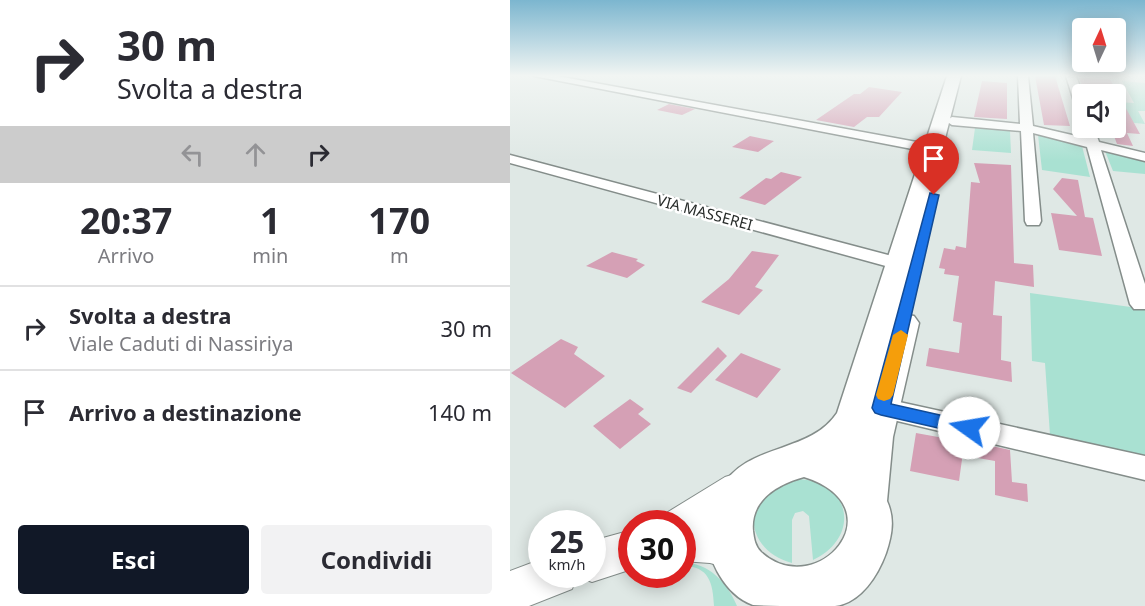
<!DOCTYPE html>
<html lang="it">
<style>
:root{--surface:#fff;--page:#f2f2f3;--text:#2b2b33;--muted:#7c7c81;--line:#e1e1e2;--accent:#111827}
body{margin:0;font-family:"Noto Sans",sans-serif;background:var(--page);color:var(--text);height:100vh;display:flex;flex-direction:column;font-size:22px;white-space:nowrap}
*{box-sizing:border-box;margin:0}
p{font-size:20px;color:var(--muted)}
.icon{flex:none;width:33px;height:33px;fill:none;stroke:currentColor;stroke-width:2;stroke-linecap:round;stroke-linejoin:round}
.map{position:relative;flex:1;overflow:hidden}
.side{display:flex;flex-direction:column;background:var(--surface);width:510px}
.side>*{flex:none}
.banner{background:#fff;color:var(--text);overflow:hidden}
.needle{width:39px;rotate:4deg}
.controls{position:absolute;left:562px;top:18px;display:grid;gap:12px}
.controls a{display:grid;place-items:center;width:54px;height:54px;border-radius:6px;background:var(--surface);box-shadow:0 3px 15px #0003;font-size:30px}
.speed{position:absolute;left:18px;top:510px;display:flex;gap:12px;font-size:30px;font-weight:700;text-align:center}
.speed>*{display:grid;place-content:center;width:78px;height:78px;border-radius:50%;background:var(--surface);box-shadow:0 3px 15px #0003;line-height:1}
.speed small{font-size:15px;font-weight:400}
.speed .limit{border:9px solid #d22;background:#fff;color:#111}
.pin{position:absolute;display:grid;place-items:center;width:51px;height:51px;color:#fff;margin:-62px -26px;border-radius:50% 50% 50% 0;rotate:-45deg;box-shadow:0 0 6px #0007}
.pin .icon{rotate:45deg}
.me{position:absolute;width:66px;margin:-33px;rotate:283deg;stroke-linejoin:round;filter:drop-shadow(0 0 4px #0008)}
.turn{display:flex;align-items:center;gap:21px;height:126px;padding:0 18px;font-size:27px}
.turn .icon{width:78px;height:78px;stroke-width:2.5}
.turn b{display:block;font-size:42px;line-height:51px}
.lanes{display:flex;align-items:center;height:57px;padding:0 18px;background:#0003;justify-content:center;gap:30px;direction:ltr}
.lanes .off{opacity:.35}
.eta{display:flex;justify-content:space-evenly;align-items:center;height:102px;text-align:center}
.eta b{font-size:36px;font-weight:700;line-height:42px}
.button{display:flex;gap:12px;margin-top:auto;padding:12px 18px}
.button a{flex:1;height:69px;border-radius:6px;background:var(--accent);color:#fff;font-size:24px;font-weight:700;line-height:69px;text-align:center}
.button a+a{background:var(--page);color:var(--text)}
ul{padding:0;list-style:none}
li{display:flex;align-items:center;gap:18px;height:84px;padding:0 18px;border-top:2px solid var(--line)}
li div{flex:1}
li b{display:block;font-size:22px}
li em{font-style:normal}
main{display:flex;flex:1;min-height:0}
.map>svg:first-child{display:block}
.green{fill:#a9e1d2}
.building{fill:#d5a0b5}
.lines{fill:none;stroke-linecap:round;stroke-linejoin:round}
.minor-casing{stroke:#848d8a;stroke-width:3}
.tertiary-casing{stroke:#848d8a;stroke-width:2}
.secondary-casing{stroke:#848d8a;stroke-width:3}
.minor{fill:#fff;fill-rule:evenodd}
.tertiary{fill:#fff;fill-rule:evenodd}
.secondary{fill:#fff;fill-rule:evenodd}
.route{fill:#1a73e8;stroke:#114b97;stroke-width:1.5}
.slow{fill:#f59e0b}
.labels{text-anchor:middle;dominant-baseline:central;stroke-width:5;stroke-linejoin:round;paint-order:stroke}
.far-street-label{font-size:15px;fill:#282c2a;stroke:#fff}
</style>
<main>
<section class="side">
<div class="banner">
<div class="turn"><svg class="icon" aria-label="right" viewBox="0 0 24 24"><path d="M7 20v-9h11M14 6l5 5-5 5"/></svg><div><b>30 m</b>Svolta a destra</div></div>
<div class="lanes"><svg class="icon off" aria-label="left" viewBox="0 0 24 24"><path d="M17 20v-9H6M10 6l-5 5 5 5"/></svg><svg class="icon off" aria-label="ahead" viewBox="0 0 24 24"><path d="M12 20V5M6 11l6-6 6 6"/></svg><svg class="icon" aria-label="right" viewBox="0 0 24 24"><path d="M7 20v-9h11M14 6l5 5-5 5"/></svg></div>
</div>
<div class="eta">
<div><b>20:37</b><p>Arrivo</p></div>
<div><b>1</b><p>min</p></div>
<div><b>170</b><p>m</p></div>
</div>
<ul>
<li><svg class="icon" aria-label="right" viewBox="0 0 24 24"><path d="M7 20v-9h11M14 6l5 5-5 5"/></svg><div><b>Svolta a destra</b><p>Viale Caduti di Nassiriya</p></div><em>30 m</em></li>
<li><svg class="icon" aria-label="arrive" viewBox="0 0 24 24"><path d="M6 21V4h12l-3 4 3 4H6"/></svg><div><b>Arrivo a destinazione</b></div><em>140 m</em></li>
</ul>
<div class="button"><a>Esci</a><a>Condividi</a></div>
</section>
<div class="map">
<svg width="635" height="606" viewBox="0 0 635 606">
<rect width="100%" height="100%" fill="#dfe8e5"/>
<!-- green -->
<path class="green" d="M612,81L635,83V111H628L635,124L606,121V102L624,103Z
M465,128L500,131L501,153L462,150Z
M528,135L572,146L580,177L532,170Z
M595,151L635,161V174L603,171Z
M520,293L635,309V456L540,435L535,363L522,361Z
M286,479C341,479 352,537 303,560L299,516L293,511L285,513L282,520V563C241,553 228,506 267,485C273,483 280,481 286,479Z
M172,562C199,563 217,582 227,606H204C203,583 199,566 173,566Z"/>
<!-- building -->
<path class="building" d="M525,76H545L560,126L534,125Z
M569,78L600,79L630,134L617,133L623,146L607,144L601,128H606V94H575Z
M472,81L497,83V119L464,117Z
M359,87L392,92L369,117H357L344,127L306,120L344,94H350Z
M159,104L185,109L172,115L147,110Z
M240,136L264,141L248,152L222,147Z
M464,163L501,165L504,263L523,265L524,287L485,281L483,315L492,316L491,360L501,362L502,382L416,366L419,348L449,353L452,323L443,321L449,276L434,274L435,269L429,268L434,248L445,250L446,246L456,248L461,182L470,183Z
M271,172L292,177L255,205L229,198L256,178L261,179Z
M552,178L568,180L575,217L583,218L592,256L549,250L541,213L567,216L543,189Z
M242,251L269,255L245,287L253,290L229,315L191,302L219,279Z
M102,252L128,259L126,261L135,265L117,278L76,266Z
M51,339L68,347L64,354L95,376L55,408L1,373Z
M208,347L217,356L181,393L167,388Z
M231,353L271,369L247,398L205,380Z
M120,399L134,409L128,414L141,424L110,449L83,426Z
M406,433L439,439V442L454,445L449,481L400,471Z
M468,443L500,450L502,482L517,484L518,502L485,495V461L468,458Z"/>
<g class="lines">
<defs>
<path id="minor" d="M24,76H47L423,145L430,149L423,153Z
M508,76H518L523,126L575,138L572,128L573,126L584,128L589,142L635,153V161L591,150L635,284V309H624L620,304L577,147L523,133L531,221L529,225H517L515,221L511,131L442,125L436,121L442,117L510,124Z
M556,76H566L573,95V114L567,111Z
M0,155L397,260L400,264L397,268H383L0,163Z
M371,398L635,456V480L362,415L358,408L362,401Z"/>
<path id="tertiary" d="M228,473L241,477L246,489L241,501L204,525L237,535L243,549L237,563L223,569L200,563L172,561V524H153L158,512L215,477Z
M122,530V569L82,582L67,576L62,589L19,606H0V571L32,559V574H82V541Z"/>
<path id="secondary" d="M437,76H451L390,314L404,316L409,323L383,437L377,501C385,519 382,535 376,553C368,575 351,603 325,606C313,606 301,606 289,606C275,606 256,606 243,605C214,595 193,554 197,524C199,513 204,499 210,490C235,442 299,455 327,413ZM294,477C389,507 308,603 251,552C245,546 244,539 243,531C240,500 268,484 294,477Z"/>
</defs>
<!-- minor casing -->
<use href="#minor" class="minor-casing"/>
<!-- tertiary casing -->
<use href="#tertiary" class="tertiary-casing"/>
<!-- secondary casing -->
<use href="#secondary" class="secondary-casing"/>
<!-- minor -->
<use href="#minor" class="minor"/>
<!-- tertiary -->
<use href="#tertiary" class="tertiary"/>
<!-- secondary -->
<use href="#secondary" class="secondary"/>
</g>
<!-- sky -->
<linearGradient id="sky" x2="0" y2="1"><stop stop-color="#7cb6cf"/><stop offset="0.47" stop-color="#f1f5f3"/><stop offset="1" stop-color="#f1f5f3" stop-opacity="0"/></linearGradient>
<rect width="635" height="161" fill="url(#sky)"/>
<!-- route -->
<path class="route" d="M420,193L429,195L381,404L465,423L468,428L465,433L459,435L371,415L365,413L362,408Z"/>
<!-- slow -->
<path class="slow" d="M391,330L398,335L383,395L380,399L374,401L368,399L366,395L383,335Z"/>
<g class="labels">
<!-- far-street labels -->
<g class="far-street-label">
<text transform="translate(195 212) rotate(15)">VIA MASSEREI</text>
</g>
</g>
</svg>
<div class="controls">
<a><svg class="needle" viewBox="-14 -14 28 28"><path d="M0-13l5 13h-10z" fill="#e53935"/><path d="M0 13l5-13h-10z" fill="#7c7c81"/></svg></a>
<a><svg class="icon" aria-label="sound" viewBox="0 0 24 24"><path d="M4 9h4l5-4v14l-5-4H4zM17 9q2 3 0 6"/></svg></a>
</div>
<div class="speed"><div>25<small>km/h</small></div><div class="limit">30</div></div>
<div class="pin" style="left:424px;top:195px;background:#d93025"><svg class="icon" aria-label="arrive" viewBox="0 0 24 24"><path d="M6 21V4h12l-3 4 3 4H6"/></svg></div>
<svg class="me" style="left:459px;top:428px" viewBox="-20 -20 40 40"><circle r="19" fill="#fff"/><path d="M0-13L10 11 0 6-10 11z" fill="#1a73e8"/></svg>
</div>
</main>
